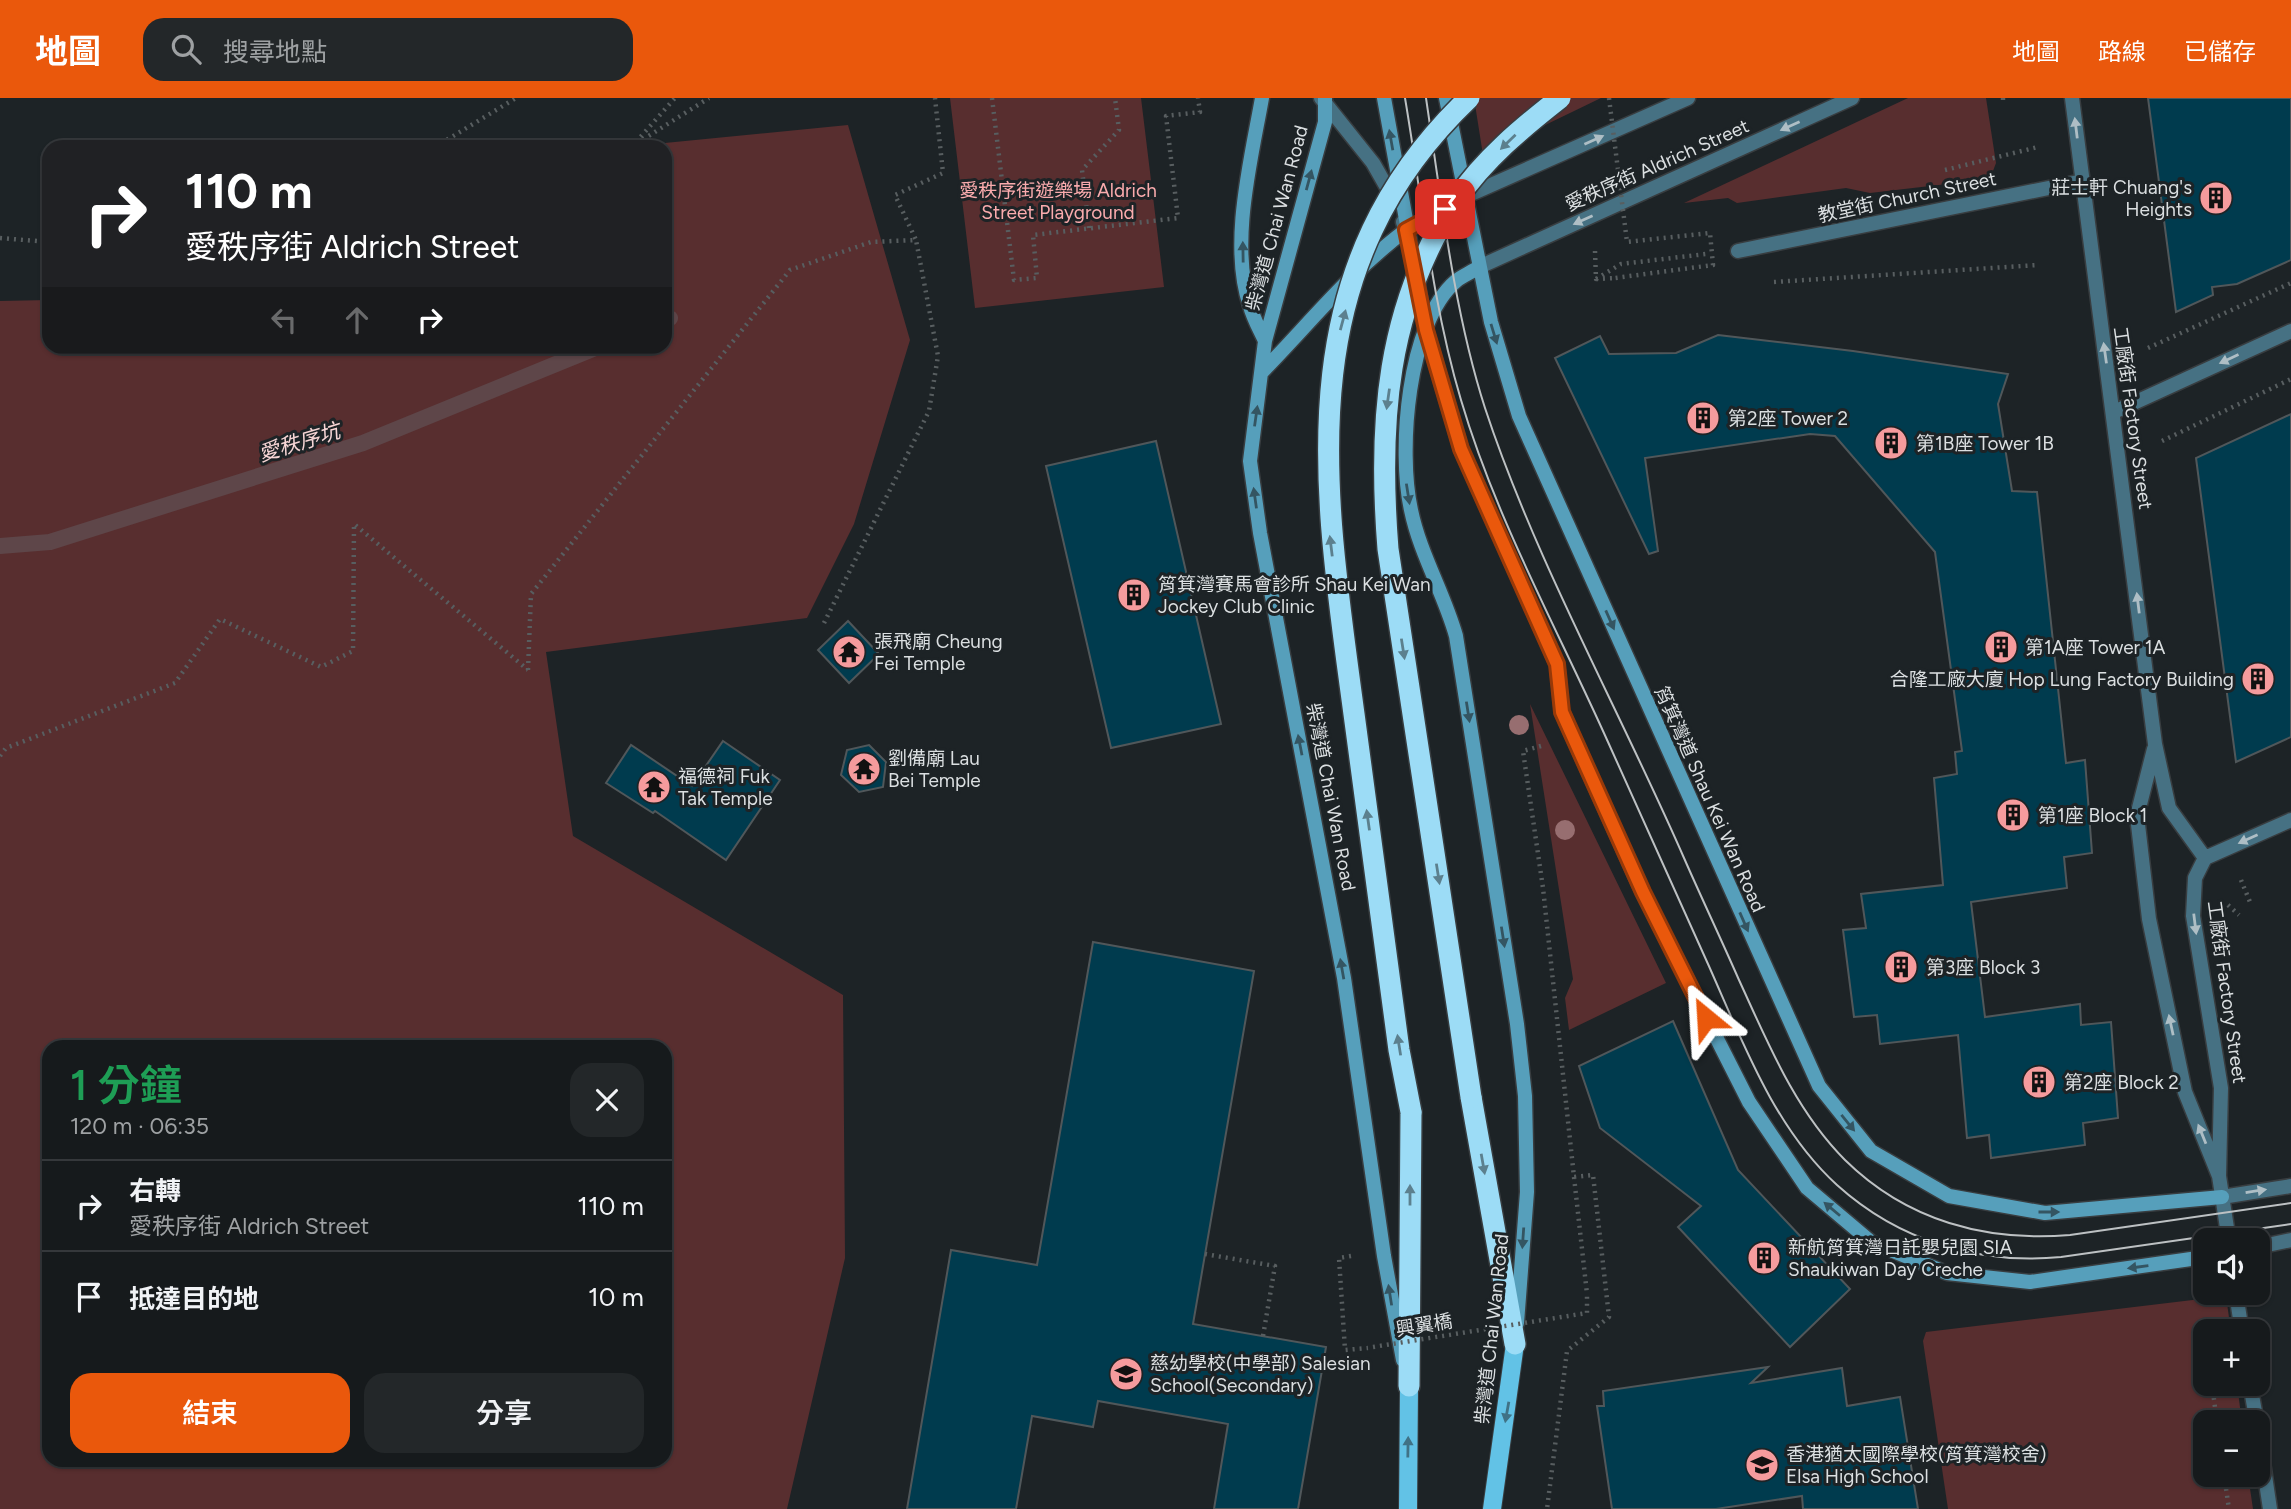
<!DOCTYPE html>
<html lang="zh-TW">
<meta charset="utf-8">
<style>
:root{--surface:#161a1c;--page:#232729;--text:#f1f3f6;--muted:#9ea1a3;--line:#35383b;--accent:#ea580c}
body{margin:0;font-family:Figtree,"Noto Sans TC",sans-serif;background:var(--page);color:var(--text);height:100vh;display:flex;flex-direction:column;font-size:26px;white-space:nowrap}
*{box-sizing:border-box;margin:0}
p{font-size:23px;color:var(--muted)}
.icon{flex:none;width:38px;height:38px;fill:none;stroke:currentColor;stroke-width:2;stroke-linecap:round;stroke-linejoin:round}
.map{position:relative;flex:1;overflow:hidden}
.sheet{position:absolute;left:42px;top:942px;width:630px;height:427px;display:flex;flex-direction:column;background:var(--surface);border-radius:21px;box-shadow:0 2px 5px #0004,0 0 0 2px var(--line)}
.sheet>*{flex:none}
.top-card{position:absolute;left:42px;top:42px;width:630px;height:214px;border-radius:21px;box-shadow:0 2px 5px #0004,0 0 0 2px var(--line);background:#202124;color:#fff;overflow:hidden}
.controls{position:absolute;left:2193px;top:1130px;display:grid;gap:14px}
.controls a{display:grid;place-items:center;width:77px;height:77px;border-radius:14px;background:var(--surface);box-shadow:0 2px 5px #0004,0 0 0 2px var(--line);font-size:35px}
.pin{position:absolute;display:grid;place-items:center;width:60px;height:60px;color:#fff;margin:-30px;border-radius:14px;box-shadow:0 4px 10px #0006}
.me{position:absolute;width:77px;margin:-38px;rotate:333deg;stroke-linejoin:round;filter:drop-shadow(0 0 5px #0008)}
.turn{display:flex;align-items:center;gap:24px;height:147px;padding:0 28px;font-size:32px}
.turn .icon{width:91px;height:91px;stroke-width:2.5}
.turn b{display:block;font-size:49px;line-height:60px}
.lanes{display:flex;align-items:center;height:66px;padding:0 28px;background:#0003;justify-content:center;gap:35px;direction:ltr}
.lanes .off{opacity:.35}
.round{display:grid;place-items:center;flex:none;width:74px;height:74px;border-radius:21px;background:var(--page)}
.headline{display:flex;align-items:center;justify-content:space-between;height:119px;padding:0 28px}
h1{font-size:42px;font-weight:600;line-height:52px;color:#1e9e55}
.button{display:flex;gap:14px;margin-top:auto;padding:14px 28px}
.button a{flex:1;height:80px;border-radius:21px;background:var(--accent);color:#fff;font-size:28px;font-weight:600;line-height:80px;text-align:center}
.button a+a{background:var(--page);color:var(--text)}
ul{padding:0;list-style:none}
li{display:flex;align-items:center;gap:21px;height:91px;padding:0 28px;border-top:2px solid var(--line)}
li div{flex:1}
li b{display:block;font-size:26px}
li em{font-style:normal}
header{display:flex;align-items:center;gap:42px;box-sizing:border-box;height:98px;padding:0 35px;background:var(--accent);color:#fff}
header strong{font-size:33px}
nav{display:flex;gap:38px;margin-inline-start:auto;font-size:24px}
.search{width:490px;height:63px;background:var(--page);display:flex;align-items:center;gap:18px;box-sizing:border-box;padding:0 24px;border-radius:21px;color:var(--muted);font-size:26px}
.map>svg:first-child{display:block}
.green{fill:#582e2f;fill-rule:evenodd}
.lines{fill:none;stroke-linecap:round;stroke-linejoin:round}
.stream{stroke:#5e4649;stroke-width:16}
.building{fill:#003b4e;stroke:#50575a;stroke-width:2}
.street-casing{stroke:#383d40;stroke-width:17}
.secondary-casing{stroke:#383d40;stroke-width:17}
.primary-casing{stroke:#383d40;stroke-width:20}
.highway-casing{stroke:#383d40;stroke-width:24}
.path{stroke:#585e60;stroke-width:4.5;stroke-dasharray:2 5;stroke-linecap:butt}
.street{stroke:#467183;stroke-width:14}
.secondary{stroke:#569fbb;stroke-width:14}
.primary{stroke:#62c2e6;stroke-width:18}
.highway{stroke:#9cdcf6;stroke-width:21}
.tram{stroke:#bdc1c3;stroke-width:2}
.highway-bridge-casing{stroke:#383d40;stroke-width:24;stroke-linecap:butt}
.path-bridge{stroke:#585e60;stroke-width:4.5;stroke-dasharray:2 5;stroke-linecap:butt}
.highway-bridge{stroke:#9cdcf6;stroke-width:21}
.tree{fill:#976e70}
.oneway{fill:#aebec5}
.oneway2{fill:#345562}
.oneway3{fill:#5c808e}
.oneway4{fill:#407286}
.route-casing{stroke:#983908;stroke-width:18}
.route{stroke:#ea580c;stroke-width:12}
.labels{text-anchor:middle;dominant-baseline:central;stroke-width:6;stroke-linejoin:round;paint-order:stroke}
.street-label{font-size:19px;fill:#dbdfe1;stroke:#1d2326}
.poi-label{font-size:19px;fill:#dbdfe1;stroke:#1d2326;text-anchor:start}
.park-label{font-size:19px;fill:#faabad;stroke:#1d2326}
.water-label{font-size:21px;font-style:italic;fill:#f7d6d6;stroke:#1d2326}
</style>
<header>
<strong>地圖</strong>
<div class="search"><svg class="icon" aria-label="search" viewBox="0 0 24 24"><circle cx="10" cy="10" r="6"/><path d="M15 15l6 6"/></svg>搜尋地點</div>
<nav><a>地圖</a><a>路線</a><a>已儲存</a></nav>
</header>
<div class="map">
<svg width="2291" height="1411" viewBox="0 0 2291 1411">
<rect width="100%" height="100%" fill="#1d2326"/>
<!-- green -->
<path class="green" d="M950,0H1141L1164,189L975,210Z
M1474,0H1601L1483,57Z
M1908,0H1986L1996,65L1990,81L1870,95L1846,90L1737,105L1728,100L1684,105Z
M848,27L910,242L854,426L807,520L546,554L573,738L843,897L845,1160L787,1411H0V203L49,202V248H665V49H624ZM49,948H665V1362H49Z
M1530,606L1666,885L1569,932L1565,900L1573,881Z
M2226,1198L2231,1234H2205V1286H2237L2242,1325H2205V1377H2248L2253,1411H1948L1923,1243L1926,1234Z"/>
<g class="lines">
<!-- stream -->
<path class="stream" d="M665,222L670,220
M0,448L50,444L363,345L600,248"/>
</g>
<!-- building -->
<path class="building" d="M2148,0H2291V162L2237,186L2212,189L2213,197L2176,214Z
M1718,237L1853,253L2008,276L1998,306L2012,393L2037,394L2066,665L2085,662L2092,755L2064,759L2067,790L1971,804L1985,919L2080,906L2081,927L2111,924L2118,1020L2083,1025L2085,1047L1991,1060L1989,1037L1967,1040L1958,937L1880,946L1877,917L1854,919L1843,832L1866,830L1861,796L1943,787L1934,680L1957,676L1955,654L1962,653L1935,454L1835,338L1810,336L1645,360L1658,453L1649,456L1555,260L1600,238L1609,256L1676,255Z
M2291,316V639L2236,664L2196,360Z
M1156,343L1221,626L1111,650L1046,368Z
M848,523L879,556L849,585L818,552Z
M723,643L780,682L726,762L655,713L653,715L606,685L631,647L692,688Z
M869,647L886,664L883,689L859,694L841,677L847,652Z
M1093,844L1254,873L1193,1226L1326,1249L1298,1411H1214L1228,1326L1098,1303L1093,1329L1032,1318L1016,1411H907L951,1152L1037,1167Z
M1673,923L1738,1072L1850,1191L1790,1249L1678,1129L1701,1108L1600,1030L1579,968Z
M1768,1269L1751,1285L1842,1270L1847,1308L1900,1299L1918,1411H1803L1802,1398L1716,1411H1612L1597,1308H1604L1603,1293Z"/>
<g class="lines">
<defs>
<path id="street" d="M1321,0L1373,65L1394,102
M2072,0L2155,646L2169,710L2205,760
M1403,124L1406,132L1464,99L1688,0
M1738,153L2083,83
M1479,169L1852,0
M2114,314L2291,233
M2154,651L2137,718L2149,821L2185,994L2219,1078
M2205,760L2195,780L2193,818L2221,990L2219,1078L2229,1143
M2205,760L2291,722
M2222,1099L2291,1088
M2258,1149L2291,1142
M2236,1195L2242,1234
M2250,1286L2257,1325
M2258,1331L2270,1411"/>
<path id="secondary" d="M1262,0C1251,62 1229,147 1250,208C1253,220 1260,232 1265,243
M1325,0V24L1265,243L1250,363L1260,435L1344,880L1384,1158L1403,1262
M1384,0L1426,232L1461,351L1557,566L1562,614L1643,795L1749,1004L1807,1090L1871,1144L1947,1175L2030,1184L2205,1159
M1446,0L1491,224L1519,318L1819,988L1871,1053L1949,1098L2045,1115L2222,1099
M1479,169C1472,174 1462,178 1456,183C1407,225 1398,354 1411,412C1420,456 1444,495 1456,538L1517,926L1525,998L1527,1094L1517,1225
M1262,274C1310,225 1351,173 1406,132"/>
<path id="primary" d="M1408,1411L1409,1288
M1492,1411L1515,1246"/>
<path id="highway" d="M1471,999L1515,1246
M1409,1288L1411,1014"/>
</defs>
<!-- street casing -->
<use href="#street" class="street-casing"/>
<!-- secondary casing -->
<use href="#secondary" class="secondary-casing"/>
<!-- primary casing -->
<use href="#primary" class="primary-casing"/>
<!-- highway casing -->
<use href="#highway" class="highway-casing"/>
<!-- path -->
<path class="path" d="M992,0L1014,182L1037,180L1033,137L1178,120L1166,18L1200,14L1198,0
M2003,2V0
M636,44L675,0
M435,49L516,0
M631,49L709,0
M1945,72L2038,49
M1089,130L1082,72L1119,32L1115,0
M0,140L49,144
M1595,153L1596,181L1615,180
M1596,181L1621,166L1706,156
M1774,184L2038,167
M2148,250L2291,185
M2162,343L2291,281
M824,525L929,313L938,258L916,142
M528,572L531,496L790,172L871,144L916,142L895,97L943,75L935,0
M1541,648L1523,653L1543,790L1574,1079L1593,1077L1609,1219L1567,1253L1547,1411
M0,658L6,650L175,585L220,521L321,569L353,553L354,426L528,572
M2241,782L2250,804
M2228,807L2239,817
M1574,1079L1587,1196
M1205,1156L1275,1168L1263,1238
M1351,1158L1339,1160L1345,1252L1368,1250
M2212,1286L2217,1325
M2224,1377L2229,1411"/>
<!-- street -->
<use href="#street" class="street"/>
<!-- secondary -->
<use href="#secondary" class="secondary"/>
<!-- primary -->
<use href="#primary" class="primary"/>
<!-- highway -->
<use href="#highway" class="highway"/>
<!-- tram -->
<path class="tram" d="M1405,0C1422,100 1432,205 1461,302C1496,421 1558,532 1608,644C1642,718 1675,792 1708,866C1742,942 1774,1030 1837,1087C1899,1143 1979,1167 2061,1159L2291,1126
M1426,0C1441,100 1454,214 1485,310C1535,462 1620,613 1684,760C1702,801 1721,841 1739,882C1768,945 1795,1012 1845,1062C1907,1123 1986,1144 2070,1137L2291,1105"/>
<defs>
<path id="highway-bridge" d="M1471,999L1388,451C1378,326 1386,208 1457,101C1484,61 1523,29 1560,0
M1411,1014L1399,952C1384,840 1369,728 1354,616C1324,392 1285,175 1469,0"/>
</defs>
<!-- highway-bridge casing -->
<use href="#highway-bridge" class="highway-bridge-casing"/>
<!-- path-bridge -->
<path class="path-bridge" d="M1609,0L1627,144L1710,135L1713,167L1615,180
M1373,1249L1587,1215V1196"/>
<!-- highway-bridge -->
<use href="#highway-bridge" class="highway-bridge"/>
</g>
<!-- trees -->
<g class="tree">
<circle cx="1519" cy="627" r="10"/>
<circle cx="1565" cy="732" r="10"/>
</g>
<!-- one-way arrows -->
<defs><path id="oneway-solid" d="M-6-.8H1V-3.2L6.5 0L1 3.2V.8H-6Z" transform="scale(1.75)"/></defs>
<g class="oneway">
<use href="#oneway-solid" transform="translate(1790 28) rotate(156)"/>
<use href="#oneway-solid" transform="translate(2076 30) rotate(-97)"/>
<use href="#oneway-solid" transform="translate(1594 42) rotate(-24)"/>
<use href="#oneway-solid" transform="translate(1583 122) rotate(156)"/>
<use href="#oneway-solid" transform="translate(2105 255) rotate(-98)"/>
<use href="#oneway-solid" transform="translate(2229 261) rotate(155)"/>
<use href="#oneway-solid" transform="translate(2138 505) rotate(-97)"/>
<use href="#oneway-solid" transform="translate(2248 741) rotate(156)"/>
<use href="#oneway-solid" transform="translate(2195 826) rotate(83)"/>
<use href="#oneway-solid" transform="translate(2171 927) rotate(-102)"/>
<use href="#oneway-solid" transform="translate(2202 1036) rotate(-112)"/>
<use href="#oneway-solid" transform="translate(2256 1093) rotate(-9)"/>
</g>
<g class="oneway2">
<use href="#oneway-solid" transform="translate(1391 42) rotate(-100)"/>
<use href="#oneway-solid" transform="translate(1309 82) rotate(-75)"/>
<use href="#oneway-solid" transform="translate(1243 154) rotate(-91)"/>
<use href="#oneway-solid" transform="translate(1494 236) rotate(73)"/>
<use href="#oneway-solid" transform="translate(1256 318) rotate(-82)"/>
<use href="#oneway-solid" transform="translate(1408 396) rotate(81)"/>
<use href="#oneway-solid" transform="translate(1255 400) rotate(-98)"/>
<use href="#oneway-solid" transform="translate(1610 522) rotate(66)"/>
<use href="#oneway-solid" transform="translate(1468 614) rotate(81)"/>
<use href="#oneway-solid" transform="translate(1300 647) rotate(-101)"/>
<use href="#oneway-solid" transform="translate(1744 824) rotate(66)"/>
<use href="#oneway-solid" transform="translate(1503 839) rotate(81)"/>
<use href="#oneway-solid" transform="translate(1342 871) rotate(-100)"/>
<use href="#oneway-solid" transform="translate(1848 1025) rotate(51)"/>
<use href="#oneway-solid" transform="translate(1832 1111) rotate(-140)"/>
<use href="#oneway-solid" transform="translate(2049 1114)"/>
<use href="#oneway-solid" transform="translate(1523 1140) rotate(94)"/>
<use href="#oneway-solid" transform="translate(2138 1169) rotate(172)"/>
<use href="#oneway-solid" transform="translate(1390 1197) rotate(-99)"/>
</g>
<g class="oneway3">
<use href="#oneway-solid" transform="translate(1508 44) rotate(136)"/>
<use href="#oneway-solid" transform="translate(1343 222) rotate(-75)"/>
<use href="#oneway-solid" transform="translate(1388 301) rotate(98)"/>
<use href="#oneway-solid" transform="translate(1331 448) rotate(-97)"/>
<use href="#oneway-solid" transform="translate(1403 551) rotate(81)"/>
<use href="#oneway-solid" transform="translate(1368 722) rotate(-98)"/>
<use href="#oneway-solid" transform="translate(1438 776) rotate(81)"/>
<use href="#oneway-solid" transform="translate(1399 947) rotate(-99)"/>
<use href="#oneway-solid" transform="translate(1483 1066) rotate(80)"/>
<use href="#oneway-solid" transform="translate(1410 1097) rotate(-90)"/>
</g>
<g class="oneway4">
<use href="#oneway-solid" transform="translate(1507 1314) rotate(100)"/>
<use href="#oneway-solid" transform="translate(1408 1349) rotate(-89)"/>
</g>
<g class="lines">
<defs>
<path id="route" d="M1445,111L1406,132L1426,232L1461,351L1557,566L1562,614L1643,794L1706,920"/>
</defs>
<!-- route casing -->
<use href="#route" class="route-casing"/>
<!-- route -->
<use href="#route" class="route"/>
</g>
<!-- icons -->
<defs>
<symbol id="building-disc" viewBox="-11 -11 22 22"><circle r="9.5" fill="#f59b9d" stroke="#1d2326"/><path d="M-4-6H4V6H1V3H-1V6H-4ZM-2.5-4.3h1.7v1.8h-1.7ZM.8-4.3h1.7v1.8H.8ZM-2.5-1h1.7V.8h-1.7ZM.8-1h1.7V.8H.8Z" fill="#111"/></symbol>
<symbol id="temple-disc" viewBox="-11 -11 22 22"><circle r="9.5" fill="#f59b9d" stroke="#1d2326"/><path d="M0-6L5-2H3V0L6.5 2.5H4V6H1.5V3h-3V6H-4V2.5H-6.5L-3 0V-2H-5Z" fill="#111"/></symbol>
<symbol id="school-disc" viewBox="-11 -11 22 22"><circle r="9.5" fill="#f59b9d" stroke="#1d2326"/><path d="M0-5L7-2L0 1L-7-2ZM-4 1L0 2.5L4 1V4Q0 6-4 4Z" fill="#111"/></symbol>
</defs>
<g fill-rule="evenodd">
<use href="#building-disc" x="2197" y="81" width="38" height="38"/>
<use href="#building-disc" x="1684" y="301" width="38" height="38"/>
<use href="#building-disc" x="1872" y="326" width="38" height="38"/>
<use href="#building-disc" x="1115" y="478" width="38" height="38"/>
<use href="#building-disc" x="1982" y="530" width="38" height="38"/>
<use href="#temple-disc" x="830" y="535" width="38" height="38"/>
<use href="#building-disc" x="2239" y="562" width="38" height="38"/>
<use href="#temple-disc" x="845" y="652" width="38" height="38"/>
<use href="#temple-disc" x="635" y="670" width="38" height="38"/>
<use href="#building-disc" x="1994" y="698" width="38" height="38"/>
<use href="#building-disc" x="1882" y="850" width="38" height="38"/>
<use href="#building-disc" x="2020" y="965" width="38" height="38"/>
<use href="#building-disc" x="1745" y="1141" width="38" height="38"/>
<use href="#school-disc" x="1107" y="1257" width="38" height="38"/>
<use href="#school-disc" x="1743" y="1348" width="38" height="38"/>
</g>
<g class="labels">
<!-- street labels -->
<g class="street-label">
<text transform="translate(1657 67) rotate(-24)">愛秩序街 Aldrich Street</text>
<text transform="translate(1907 99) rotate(-12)">教堂街 Church Street</text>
<text transform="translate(1277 120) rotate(-75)">柴灣道 Chai Wan Road</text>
<text transform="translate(2133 320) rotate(82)">工廠街 Factory Street</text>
<text transform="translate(1331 699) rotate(79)">柴灣道 Chai Wan Road</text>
<text transform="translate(1710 701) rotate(66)">筲箕灣道 Shau Kei Wan Road</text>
<text transform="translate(2227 894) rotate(82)">工廠街 Factory Street</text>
<text transform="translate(1424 1227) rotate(-9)">興翼橋</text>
<text transform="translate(1492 1231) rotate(-84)">柴灣道 Chai Wan Road</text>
</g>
<!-- poi labels -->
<g class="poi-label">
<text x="2192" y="89" text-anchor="end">莊士軒 Chuang's<tspan x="2192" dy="22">Heights</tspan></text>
<text x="1728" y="320">第2座 Tower 2</text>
<text x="1916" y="345">第1B座 Tower 1B</text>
<text x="1158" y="486">筲箕灣賽馬會診所 Shau Kei Wan<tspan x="1158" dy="22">Jockey Club Clinic</tspan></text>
<text x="874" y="543">張飛廟 Cheung<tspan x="874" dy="22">Fei Temple</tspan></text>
<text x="2025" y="549">第1A座 Tower 1A</text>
<text x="2234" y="581" text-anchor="end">合隆工廠大廈 Hop Lung Factory Building</text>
<text x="888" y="660">劉備廟 Lau<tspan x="888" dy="22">Bei Temple</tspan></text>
<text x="678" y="678">福德祠 Fuk<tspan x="678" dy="22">Tak Temple</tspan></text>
<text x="2038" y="717">第1座 Block 1</text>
<text x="1926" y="869">第3座 Block 3</text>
<text x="2064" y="984">第2座 Block 2</text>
<text x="1788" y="1149">新航筲箕灣日託嬰兒園 SIA<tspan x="1788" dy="22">Shaukiwan Day Creche</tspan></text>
<text x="1150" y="1265">慈幼學校(中學部) Salesian<tspan x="1150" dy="22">School(Secondary)</tspan></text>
<text x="1786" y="1356">香港猶太國際學校(筲箕灣校舍)<tspan x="1786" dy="22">Elsa High School</tspan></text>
</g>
<!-- park labels -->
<g class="park-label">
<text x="1058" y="92">愛秩序街遊樂場 Aldrich<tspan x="1058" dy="22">Street Playground</tspan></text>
</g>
<!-- water labels -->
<g class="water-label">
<text transform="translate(299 344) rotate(-17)">愛秩序坑</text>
</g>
</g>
</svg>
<div class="controls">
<a><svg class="icon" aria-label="sound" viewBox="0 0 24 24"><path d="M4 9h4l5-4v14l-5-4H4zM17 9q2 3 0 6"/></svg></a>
<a>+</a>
<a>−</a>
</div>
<div class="pin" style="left:1445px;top:111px;background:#d93025"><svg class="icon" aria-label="arrive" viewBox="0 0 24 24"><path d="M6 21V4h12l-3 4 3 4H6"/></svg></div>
<svg class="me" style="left:1706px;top:920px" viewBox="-20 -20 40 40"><path d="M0-17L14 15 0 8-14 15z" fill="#ea580c" stroke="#fff" stroke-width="4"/></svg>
<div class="top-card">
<div class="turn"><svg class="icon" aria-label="right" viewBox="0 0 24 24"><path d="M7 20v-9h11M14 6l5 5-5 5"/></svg><div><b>110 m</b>愛秩序街 Aldrich Street</div></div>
<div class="lanes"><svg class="icon off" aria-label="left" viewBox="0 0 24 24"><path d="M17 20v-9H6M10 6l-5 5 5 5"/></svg><svg class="icon off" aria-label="ahead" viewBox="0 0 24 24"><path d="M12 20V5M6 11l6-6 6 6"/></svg><svg class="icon" aria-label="right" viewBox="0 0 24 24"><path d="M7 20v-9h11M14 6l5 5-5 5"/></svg></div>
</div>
<section class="sheet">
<div class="headline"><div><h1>1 分鐘</h1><p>120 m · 06:35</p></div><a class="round"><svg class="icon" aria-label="close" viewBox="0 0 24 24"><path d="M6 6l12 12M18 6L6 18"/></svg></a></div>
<ul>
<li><svg class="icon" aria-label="right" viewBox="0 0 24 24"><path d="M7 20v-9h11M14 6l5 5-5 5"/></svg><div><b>右轉</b><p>愛秩序街 Aldrich Street</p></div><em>110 m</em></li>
<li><svg class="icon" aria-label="arrive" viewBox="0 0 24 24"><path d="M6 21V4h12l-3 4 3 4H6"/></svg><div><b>抵達目的地</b></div><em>10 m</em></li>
</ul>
<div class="button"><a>結束</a><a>分享</a></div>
</section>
</div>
